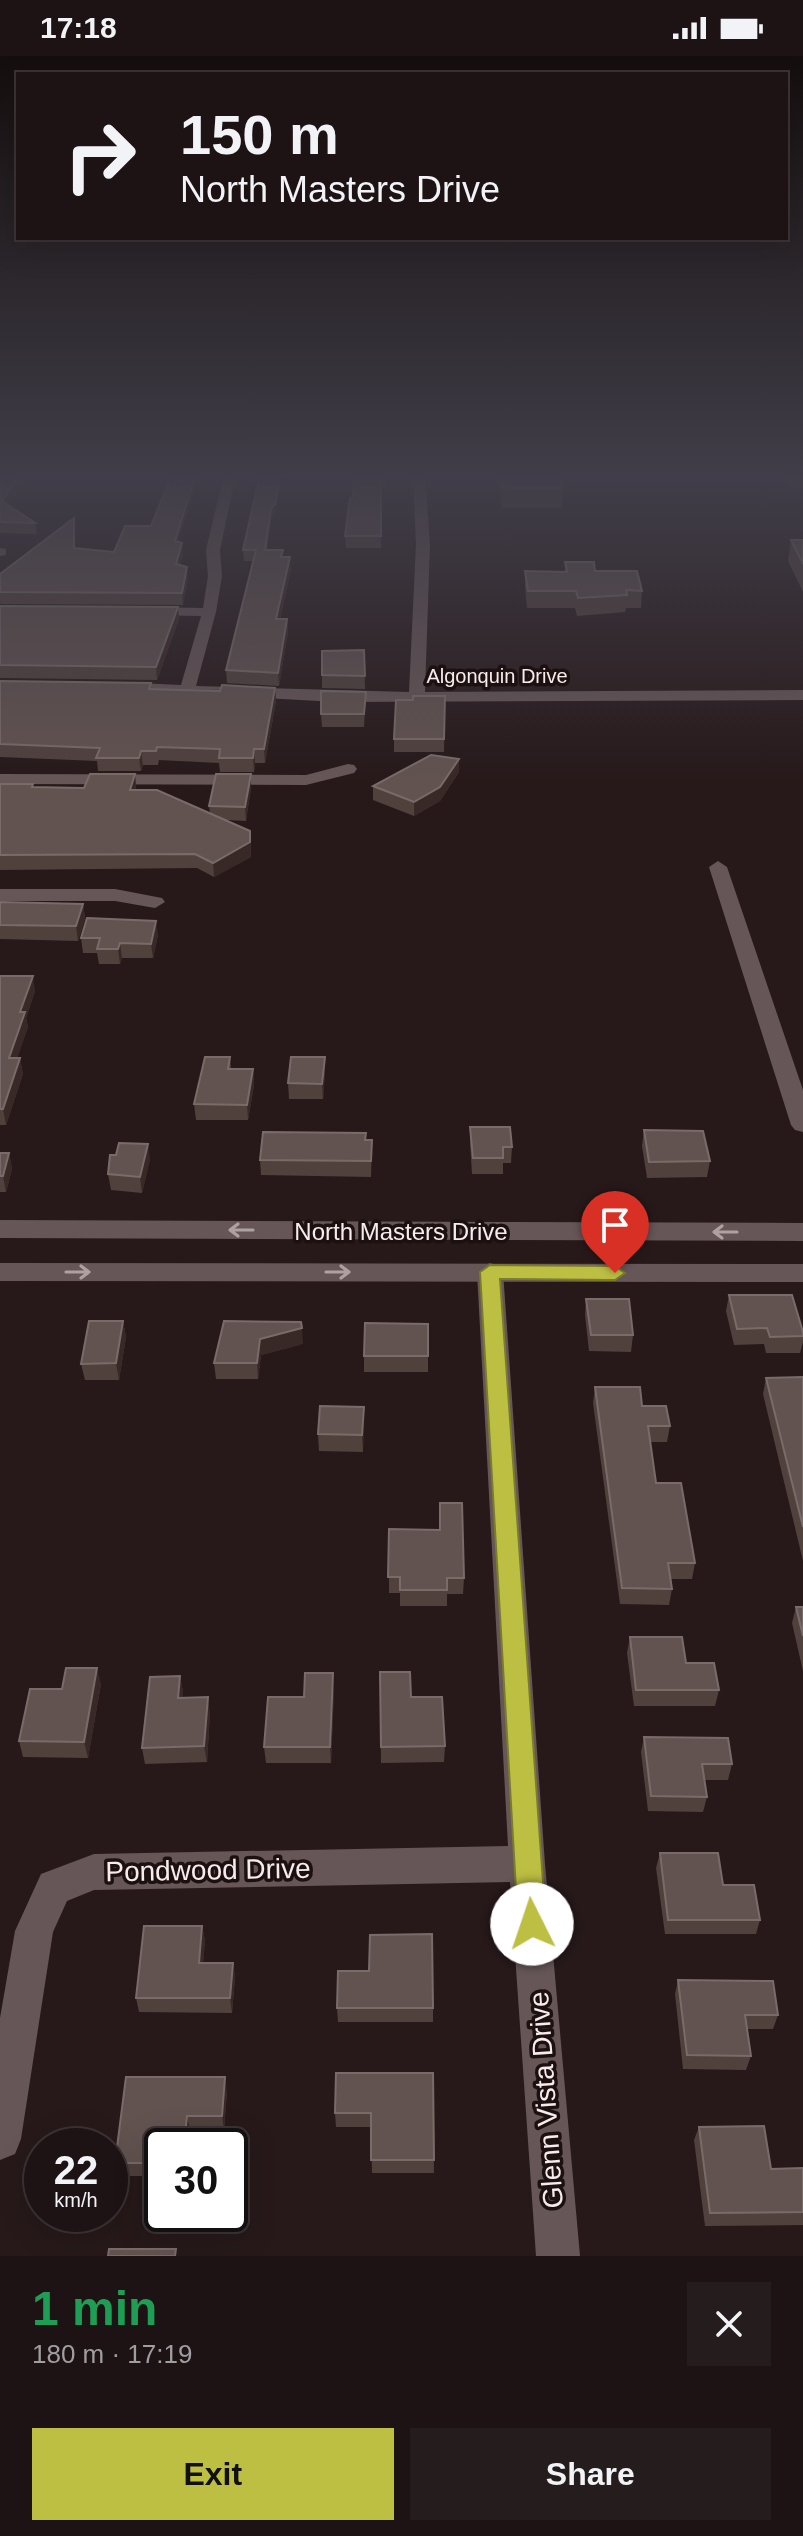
<!DOCTYPE html>
<meta charset="utf-8">
<style>
:root{--surface:#1d1314;--page:#251c1d;--text:#f1f3f6;--muted:#a09ea0;--line:#3b3234;--accent:#bdbf43}
body{margin:0;font-family:Arial,sans-serif;background:var(--page);color:var(--text);height:100vh;display:flex;flex-direction:column;font-size:30px;white-space:nowrap}
*{box-sizing:border-box;margin:0}
p{font-size:26px;color:var(--muted)}
.icon{flex:none;width:44px;height:44px;fill:none;stroke:currentColor;stroke-width:2;stroke-linecap:round;stroke-linejoin:round}
.map{position:relative;height:2200px;overflow:hidden}
.details{display:flex;flex-direction:column;background:var(--surface);flex:1}
.details>*{flex:none}
.guide{position:absolute;left:16px;top:16px;width:772px;height:168px;border-radius:0px;box-shadow:0 8px 32px #0002,0 0 0 2px var(--line);background:#1d1314;color:var(--text);overflow:hidden}
.speed{position:absolute;left:24px;top:2072px;display:flex;gap:16px;font-size:40px;font-weight:700;text-align:center}
.speed>*{display:grid;place-content:center;width:104px;height:104px;border-radius:50%;background:var(--surface);box-shadow:0 8px 32px #0002,0 0 0 2px var(--line);line-height:1}
.speed small{font-size:20px;font-weight:400}
.speed .limit{border:4px solid #111;border-radius:12px;background:#fff;color:#111}
.pin{position:absolute;display:grid;place-items:center;width:68px;height:68px;color:#fff;margin:-82px -34px;border-radius:50% 50% 50% 0;rotate:-45deg;box-shadow:0 0 8px #0007}
.pin .icon{rotate:45deg}
.me{position:absolute;width:88px;margin:-44px;rotate:356deg;stroke-linejoin:round;filter:drop-shadow(0 0 6px #0008)}
.turn{display:flex;align-items:center;gap:28px;height:168px;padding:0 32px;font-size:36px}
.turn .icon{width:104px;height:104px;stroke-width:2.5}
.turn b{display:block;font-size:56px;line-height:68px}
.round{display:grid;place-items:center;flex:none;width:84px;height:84px;border-radius:0px;background:var(--page)}
.headline{display:flex;align-items:center;justify-content:space-between;height:136px;padding:0 32px}
h1{font-size:48px;font-weight:600;line-height:60px;color:#1e9e55}
.primary-button{display:flex;gap:16px;margin-top:auto;padding:16px 32px}
.primary-button a{flex:1;height:92px;border-radius:0px;background:var(--accent);color:#111;font-size:32px;font-weight:600;line-height:92px;text-align:center}
.primary-button a+a{background:var(--page);color:var(--text)}
.status{display:flex;justify-content:space-between;align-items:center;height:56px;padding:0 40px;background:var(--surface);direction:ltr}
.status svg{height:22px;fill:currentColor}
.map>svg:first-child{display:block}
.lines{fill:none;stroke-linecap:round;stroke-linejoin:round}
.minor{fill:#675657;fill-rule:evenodd}
.secondary{fill:#675657;fill-rule:evenodd}
.wall{fill:#50413d}
.shaded-wall{fill:#382927}
.building{fill:#625350;stroke:#796b69;stroke-width:2}
.oneway{stroke:#afa1a2}
.route{fill:#bdbf43;stroke:#7b7c2c;stroke-width:2}
.labels{text-anchor:middle;dominant-baseline:central;stroke-width:7;stroke-linejoin:round;paint-order:stroke}
.far-street-label{font-size:20px;fill:#f7eced;stroke:#1d1011}
.street-label{font-size:24px;fill:#f7eced;stroke:#1d1011}
.near-street-label{font-size:28px;fill:#f7eced;stroke:#1d1011}
</style>
<div class="status"><b>17:18</b><svg viewBox="0 0 49 12"><path d="M0 12V9h3v3zM5 12V6h3v6zM10 12V3h3v9zM15 12V0h3v12zM26 1h20v11H26zM47 4h2v5h-2z"/></svg></div>
<div class="map">
<svg width="803" height="2200" viewBox="0 0 803 2200">
<rect width="100%" height="100%" fill="#27191a"/>
<g class="lines">
<!-- minor -->
<path class="minor" d="M224,418H236L220,494L222,520L216,556L196,630L409,636L416,488L413,418H425L430,488L425,636L803,634V644L338,646L112,634V628L118,626L181,629L201,560L146,559L139,555L146,551L203,552L208,520L206,494Z
M0,492L6,493V499L0,500Z
M348,708L354,709L357,713L354,717L306,729L0,728V718L306,719Z
M718,805L727,811L803,1034V1076L795,1074L791,1069L709,811Z
M0,833H115L162,842L165,846L155,852L115,845H0Z
M490,1207L499,1210L503,1216L545,1808L580,2200H536L510,1826L94,1834L67,1845L53,1876L21,2083L15,2098L0,2104V1962L15,1875L41,1818L94,1798L508,1790L477,1216L481,1210Z"/>
<!-- secondary -->
<path class="secondary" d="M0,1164L803,1167V1185L0,1182Z
M0,1207L803,1208V1226L0,1225Z"/>
</g>
<!-- wall -->
<path class="wall" d="M0,418L8,449L35,467L37,478L0,477Z
M171,418H200L178,486L183,499L180,509L188,523L183,549L0,548V518L75,473V492L114,496L151,470Z
M354,418H387L385,432H381V492H346L345,480L353,442Z
M498,418H570V420H561L563,432L562,452H502Z
M783,418H803V432H794L788,428Z
M275,458L271,464L267,494L283,501L291,513L280,563H287L288,576L279,630L227,627L226,614L253,505H244L243,494Z
M791,484H803V536L788,505Z
M565,506L595,515L642,535L641,552H626L625,556L577,560L575,552H527L525,532V515L565,516Z
M0,550L178,551L179,563L157,624L0,622Z
M364,594L365,633L322,632V619Z
M0,625L151,627V633L181,634L275,632L276,645L265,707H255L254,716H220L219,707L159,704L158,709H143L141,715H98L97,705L0,701Z
M366,636L364,671H322L321,658Z
M445,640L444,696H394V683L413,644Z
M459,716L440,745L414,760L373,744V730Z
M135,718L136,734L210,757L209,750L251,718V732L246,765L227,764L250,775L251,801L214,821L197,812L0,814V728L34,731L84,732Z
M0,846L83,848L85,862L78,885L0,883Z
M158,879L153,902H122L120,908H99L97,897H83L81,882Z
M0,920L35,935L26,962L28,971L17,1002H20L23,1018L6,1069H0Z
M230,1001L231,1013H253L254,1029L248,1064H196L194,1048Z
M325,1001V1016L323,1043H289L288,1027Z
M470,1071L512,1091L511,1107H503V1118H472L470,1086Z
M644,1074L710,1105L707,1121L647,1122L642,1090Z
M366,1077V1084H372L371,1121L261,1119L260,1104Z
M0,1097H9L12,1113L6,1136H0Z
M150,1103L142,1137L111,1134L108,1118Z
M729,1239L803,1276V1286L800,1297H766L764,1288L734,1289L726,1255Z
M586,1243L633,1279L631,1296L589,1295L585,1259Z
M123,1265L126,1281L119,1324H85L81,1308Z
M428,1268V1316H364V1300Z
M303,1288L261,1299L258,1323H216L214,1307Z
M803,1321V1505L763,1338L766,1322Z
M595,1331L670,1370L667,1386H650L656,1427L695,1507L692,1523H671L672,1533L669,1549L620,1548L593,1347Z
M364,1351L363,1396L319,1395L318,1378Z
M389,1473L464,1522L463,1538H447V1550H400V1537H389Z
M796,1551H803V1615L792,1567Z
M630,1581L686,1607L719,1634L715,1650H634L627,1597Z
M380,1616L411,1641L445,1690L444,1706L381,1707Z
M180,1620L183,1636L182,1642L210,1657L207,1706L145,1708L142,1692Z
M101,1628L88,1702L23,1701L19,1685L62,1633Z
M334,1633L331,1707H266L264,1691L304,1641Z
M644,1681L732,1708L728,1724H705L707,1741L703,1756L648,1755L641,1696Z
M660,1797L723,1829L760,1864L756,1878H665L656,1812Z
M202,1870L205,1885L203,1907H233L235,1921L232,1957L139,1956L136,1942Z
M369,1915L433,1952V1966H338L337,1952Z
M678,1924L778,1959L773,1973H747L751,2000L746,2014L683,2013L675,1938Z
M433,2017L434,2117H372L371,2071H336L335,2057Z
M227,2035L224,2074H190L189,2090H162V2120H119L115,2107Z
M699,2071L771,2113L803,2112V2169L705,2170L694,2084Z"/>
<!-- shaded-wall -->
<path class="shaded-wall" d="M21,418H30L4,456L2,445Z
M196,418H200L177,489L175,485L176,477Z
M281,418H284L275,458L271,464L266,505L265,494L271,453Z
M182,487L183,499L177,519L176,508Z
M290,501L291,513L277,575L276,563Z
M187,511L188,523L183,549L182,537Z
M178,551L179,563L157,624L156,611Z
M287,563L288,576L279,630L278,617Z
M275,632L276,645L265,707L264,693Z
M254,693L255,707L254,716L253,702Z
M141,695L143,709L141,715L139,702Z
M459,703V716L440,745L414,760V746Z
M135,718L136,731L132,747L130,734Z
M251,718V732L246,765L245,751Z
M250,786L251,801L214,821L213,807Z
M83,848L85,862L78,885L76,870Z
M156,865L158,879L153,902L151,888Z
M120,887L122,902L120,908L118,893Z
M33,920L35,935L26,962L28,971L12,1018L9,1002L20,956Z
M325,1001V1016L323,1043L322,1028Z
M20,1002L23,1018L6,1069L3,1053Z
M253,1013L254,1029L248,1064L247,1049Z
M148,1088L150,1103L142,1137L140,1121Z
M9,1097L12,1113L6,1136L3,1120Z
M123,1265L126,1281L119,1324L116,1307Z
M302,1272L303,1288L261,1299L258,1323L257,1307L260,1283Z
M364,1351V1368L363,1396L362,1379Z
M97,1612L101,1628L88,1702L84,1686Z
M333,1617L334,1633L331,1707L330,1691Z
M180,1620L183,1636L181,1658L178,1642Z
M208,1641L210,1657L207,1706L204,1690Z
M202,1870L205,1885L202,1921L199,1907Z
M233,1907L235,1921L232,1957L230,1942Z
M225,2021L227,2035L224,2074L222,2060Z
M187,2060L190,2074L189,2090H184Z"/>
<!-- building -->
<path class="building" d="M0,418H21L2,445L35,467L0,466Z
M172,418H196L175,485L182,487L176,508L187,511L182,537L0,536V518L74,462V492L114,496L125,470H151Z
M260,418H281L275,448L271,453L265,494H283L281,501H290L276,563H287L278,617L226,614L256,494H243Z
M354,418H385V422H381V480H345L350,442H353Z
M501,418H560L563,432H503Z
M791,484H803V508Z
M565,506H594L595,515H637L642,535L626,534L627,539L578,542L576,535H528L525,515L567,516Z
M0,550L178,551L156,611L0,609Z
M364,594L365,620L322,619V595Z
M0,625L151,627L149,633L181,634L220,635L222,629L275,632L264,693H254L253,702H219L220,693L157,691L156,695H141L139,702H96L100,692L0,688Z
M321,635L366,636L364,658H321Z
M413,640H445L444,683H394L396,644H413Z
M431,699L459,703L440,731L414,746L373,730Z
M90,718H135L130,734H157L250,775V786L213,807L195,798L0,799V728H33L32,731L84,732Z
M216,718H251L245,751L209,750Z
M0,846L83,848L76,870L0,869Z
M87,862L156,865L151,888L120,887L118,893H97L100,882H81Z
M0,920H33L20,956H25L9,1002H20L3,1053H0Z
M205,1001H230L228,1013H253L247,1049L194,1048Z
M291,1001H325L322,1028L288,1027Z
M470,1071H510L512,1091H503V1102H473Z
M644,1074L703,1075L710,1105L649,1106Z
M263,1076L366,1077L365,1084H372L371,1105L260,1104Z
M119,1087L148,1088L140,1121L108,1118L110,1099H116Z
M0,1097H9L3,1120H0Z
M729,1239H792L803,1276V1280L770,1281L767,1272L737,1273Z
M586,1243H629L633,1279H591Z
M89,1265H123L116,1307L81,1308Z
M224,1265L301,1266L302,1272L260,1283L257,1307H214Z
M365,1267L428,1268V1300H364Z
M803,1321V1471L766,1322Z
M595,1331H640L642,1350H666L670,1370H648L656,1427H681L695,1507H668L672,1533L622,1532Z
M320,1350L364,1351L362,1379L318,1378Z
M440,1447H462L464,1522H447V1534H400V1521H388L389,1473L440,1474Z
M796,1551H803V1580Z
M630,1581H682L686,1607H714L719,1634H636Z
M66,1612H97L84,1686L19,1685L30,1633H62Z
M380,1616H410L411,1641H442L445,1690L381,1691Z
M305,1617H333L330,1691H264L268,1641H304Z
M180,1620L178,1642L208,1641L204,1690L142,1692L150,1621Z
M644,1681L728,1682L732,1708H702L707,1741L651,1740Z
M660,1797H718L723,1829H754L760,1864H668Z
M144,1870H202L199,1907H233L230,1942H136Z
M432,1878L433,1952H337L338,1915H369L370,1879Z
M678,1924L773,1925L778,1959H745L751,2000L687,1999Z
M336,2017H433L434,2104H371V2057H335Z
M126,2021H225L222,2060H187L184,2090H162V2107H115Z
M764,2070L771,2113L803,2112V2156L710,2157L699,2071Z
M109,2193H176L175,2200H108Z"/>
<!-- one-way arrows -->
<defs><path id="oneway-shaft" d="M-6 0H5M1.5-3L5.5 0L1.5 3" fill="none" stroke-width="1.6" stroke-linecap="round" stroke-linejoin="round" transform="scale(2)"/></defs>
<g class="oneway">
<use href="#oneway-shaft" transform="translate(241 1174) rotate(-180)"/>
<use href="#oneway-shaft" transform="translate(725 1176) rotate(-180)"/>
<use href="#oneway-shaft" transform="translate(78 1216)"/>
<use href="#oneway-shaft" transform="translate(338 1216)"/>
</g>
<!-- sky -->
<linearGradient id="sky" x2="0" y2="1"><stop stop-color="#150e0e"/><stop offset="0.58" stop-color="#413e49"/><stop offset="1" stop-color="#413e49" stop-opacity="0"/></linearGradient>
<rect width="803" height="726" fill="url(#sky)"/>
<!-- route -->
<path class="route" d="M490,1209L615,1210L625,1217L615,1224L500,1223L546,1868L542,1879L532,1883L522,1879L518,1868L480,1216Z"/>
<g class="labels">
<!-- far-street labels -->
<g class="far-street-label">
<text x="497" y="620">Algonquin Drive</text>
</g>
<!-- street labels -->
<g class="street-label">
<text x="401" y="1175">North Masters Drive</text>
</g>
<!-- near-street labels -->
<g class="near-street-label">
<text transform="translate(208 1814) rotate(-1)">Pondwood Drive</text>
<text transform="translate(546 2044) rotate(-94)">Glenn Vista Drive</text>
</g>
</g>
</svg>
<div class="speed"><div>22<small>km/h</small></div><div class="limit">30</div></div>
<div class="pin" style="left:615px;top:1217px;background:#d93025"><svg class="icon" aria-label="arrive" viewBox="0 0 24 24"><path d="M6 21V4h12l-3 4 3 4H6"/></svg></div>
<svg class="me" style="left:532px;top:1868px" viewBox="-20 -20 40 40"><circle r="19" fill="#fff"/><path d="M0-13L10 11 0 6-10 11z" fill="#bdbf43"/></svg>
<div class="guide">
<div class="turn"><svg class="icon" aria-label="right" viewBox="0 0 24 24"><path d="M7 20v-9h11M14 6l5 5-5 5"/></svg><div><b>150 m</b>North Masters Drive</div></div>
</div>
</div>
<section class="details">
<div class="headline"><div><h1>1 min</h1><p>180 m · 17:19</p></div><a class="round"><svg class="icon" aria-label="close" viewBox="0 0 24 24"><path d="M6 6l12 12M18 6L6 18"/></svg></a></div>
<div class="primary-button"><a>Exit</a><a>Share</a></div>
</section>
